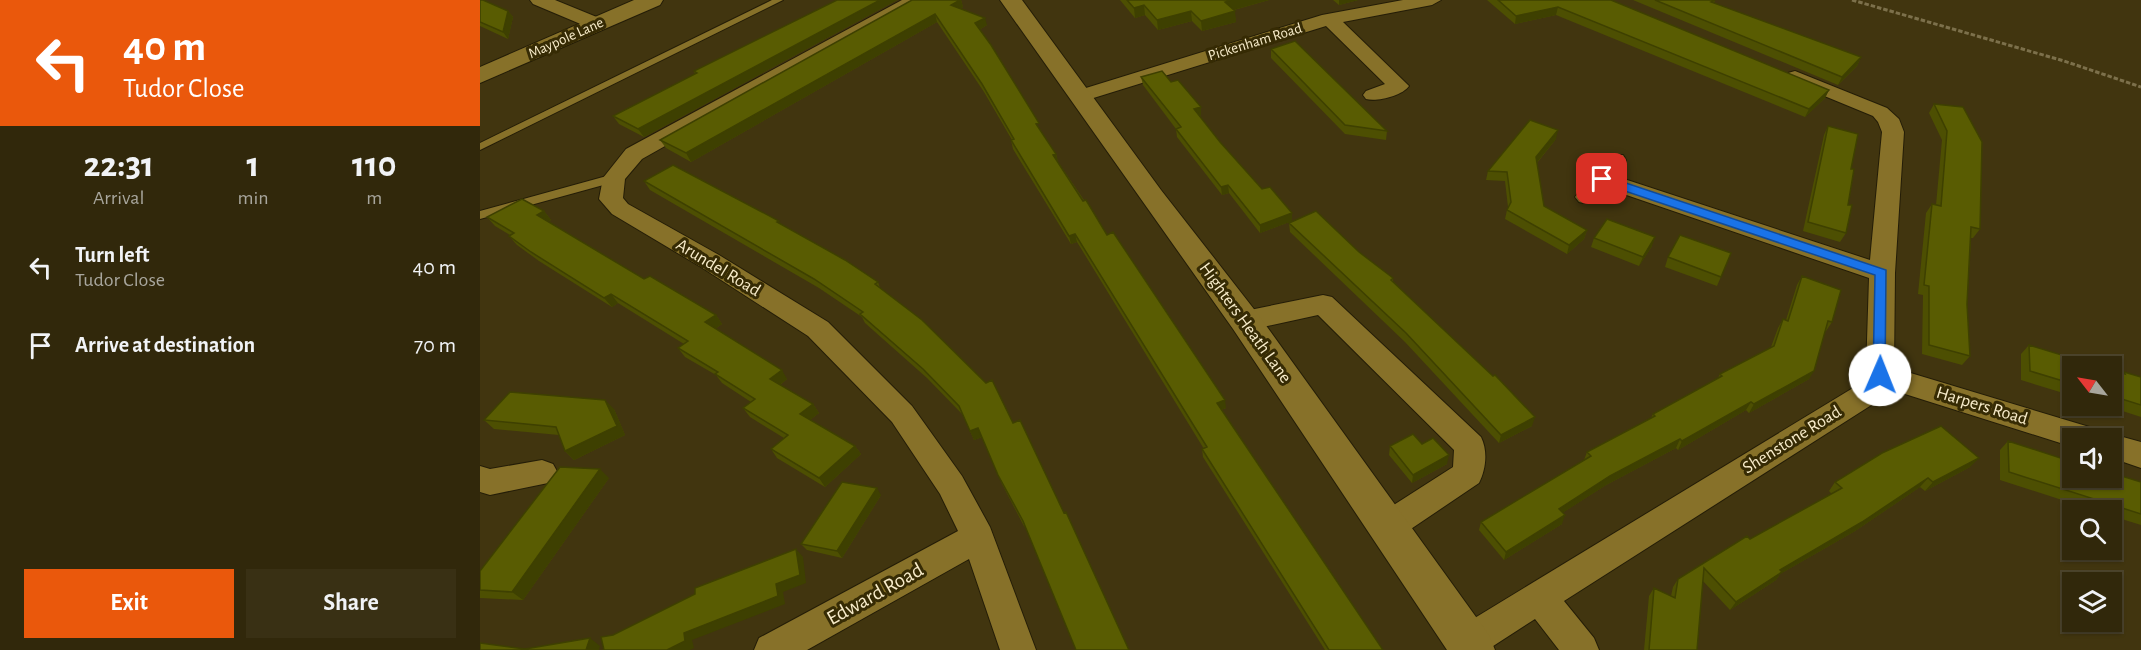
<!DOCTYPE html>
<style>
:root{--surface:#31280b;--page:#393014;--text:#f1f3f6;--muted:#a8a69d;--line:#4c442c;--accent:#ea580c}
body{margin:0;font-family:"Alegreya Sans",sans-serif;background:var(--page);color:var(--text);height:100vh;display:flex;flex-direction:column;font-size:22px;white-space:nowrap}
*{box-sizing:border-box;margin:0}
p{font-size:20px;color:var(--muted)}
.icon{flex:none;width:33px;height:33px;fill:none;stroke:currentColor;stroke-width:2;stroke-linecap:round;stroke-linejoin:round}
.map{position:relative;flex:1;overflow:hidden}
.drawer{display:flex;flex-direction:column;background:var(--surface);width:480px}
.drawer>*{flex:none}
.hud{background:#ea580c;color:#fff;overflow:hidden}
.needle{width:39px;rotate:301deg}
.tools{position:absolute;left:1582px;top:356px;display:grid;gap:12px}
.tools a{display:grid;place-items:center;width:60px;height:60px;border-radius:0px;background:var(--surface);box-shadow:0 2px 4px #0004,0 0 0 2px var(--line);font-size:30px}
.pin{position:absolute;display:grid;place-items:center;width:51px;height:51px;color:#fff;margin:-26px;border-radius:12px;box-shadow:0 3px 9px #0006}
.me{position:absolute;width:66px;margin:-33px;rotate:1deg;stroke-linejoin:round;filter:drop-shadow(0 0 4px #0008)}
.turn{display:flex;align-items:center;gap:21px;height:126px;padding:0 24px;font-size:27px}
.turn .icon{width:78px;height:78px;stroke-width:2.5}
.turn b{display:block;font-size:42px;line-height:51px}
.eta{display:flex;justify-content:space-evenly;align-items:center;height:102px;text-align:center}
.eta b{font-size:36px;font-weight:700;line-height:42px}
.cta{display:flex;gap:12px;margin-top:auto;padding:12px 24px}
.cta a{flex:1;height:69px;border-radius:0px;background:var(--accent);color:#fff;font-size:24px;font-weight:700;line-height:69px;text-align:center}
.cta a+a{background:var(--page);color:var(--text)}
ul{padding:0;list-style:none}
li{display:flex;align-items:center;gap:18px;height:78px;padding:0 24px}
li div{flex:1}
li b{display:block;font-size:22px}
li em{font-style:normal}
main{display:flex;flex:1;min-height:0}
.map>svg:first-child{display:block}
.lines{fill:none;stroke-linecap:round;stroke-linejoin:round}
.service-casing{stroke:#241d07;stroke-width:2}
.minor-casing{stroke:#241d07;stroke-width:2}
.tertiary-casing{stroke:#241d07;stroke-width:2}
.path{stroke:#7c704b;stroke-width:3;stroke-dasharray:4.5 2;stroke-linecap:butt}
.service{fill:#877129;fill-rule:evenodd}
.minor{fill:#877129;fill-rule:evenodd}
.tertiary{fill:#877129;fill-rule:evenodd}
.wall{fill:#4d4f02}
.shaded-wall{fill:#3e4001}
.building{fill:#595c02;stroke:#3e4001;stroke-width:1.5}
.route{fill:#1a73e8;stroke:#114b97;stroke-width:1.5}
.labels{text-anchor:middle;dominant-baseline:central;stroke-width:6;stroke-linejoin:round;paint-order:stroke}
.far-street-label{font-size:15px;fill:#f8ecca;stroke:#362b04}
.street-label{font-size:18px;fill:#f8ecca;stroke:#362b04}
.near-street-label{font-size:21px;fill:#f8ecca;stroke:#362b04}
</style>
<main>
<section class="drawer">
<div class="hud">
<div class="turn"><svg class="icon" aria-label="left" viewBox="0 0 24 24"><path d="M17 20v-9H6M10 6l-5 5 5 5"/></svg><div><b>40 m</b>Tudor Close</div></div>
</div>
<div class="eta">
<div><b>22:31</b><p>Arrival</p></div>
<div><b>1</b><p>min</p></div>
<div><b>110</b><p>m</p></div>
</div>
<ul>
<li><svg class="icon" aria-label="left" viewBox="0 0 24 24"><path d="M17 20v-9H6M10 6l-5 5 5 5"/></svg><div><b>Turn left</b><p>Tudor Close</p></div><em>40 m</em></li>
<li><svg class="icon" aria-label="arrive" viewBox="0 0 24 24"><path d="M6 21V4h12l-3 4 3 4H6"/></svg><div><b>Arrive at destination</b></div><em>70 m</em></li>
</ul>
<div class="cta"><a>Exit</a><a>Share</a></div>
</section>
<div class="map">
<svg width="1661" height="650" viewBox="0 0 1661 650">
<rect width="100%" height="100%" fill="#41350f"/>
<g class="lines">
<defs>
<path id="service" d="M292,0H303L0,150V143Z
M134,174L140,178L138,181L0,219V211Z"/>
<path id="minor" d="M50,0H75L124,20L126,24L117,30L110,28L53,4Z
M422,0H444L162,159L145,179L143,198L148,204L239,255L348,322L432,406L482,476L510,527L556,650H520L489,559L327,650H274L279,638L478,531L460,494L412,422L328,336L221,267L132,214L119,199L123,178L146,149Z
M923,0H961L952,5L863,22L929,86C922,96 897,102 886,99L883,95L886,91L905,84L846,26L607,100H593L590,96L593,92L842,15Z
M1315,71L1407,108L1419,119L1424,132L1415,273L1414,368L1616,429L1620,438H1593V447L1406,388L1393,404L1084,601L1114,638L1119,650H1079L1055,619L1007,650H974L970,642L975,630L1373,388L1386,372L1389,278L1126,188C1117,199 1113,206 1099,202L1095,197L1127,155H1143L1146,160L1135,176L1390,260L1402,132L1398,122L1393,116L1308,81L1305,77L1308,73Z
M843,295L852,297L1001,437C1008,451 1006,469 999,483L919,537L907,541L895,537L891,527L895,517L973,467L974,450L838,315L765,331L755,328L752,321L755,314L765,311Z
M1632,434L1661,442V468L1632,458V438H1621Z
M62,460L73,464L78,473L73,482L10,495L0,492V466L10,469Z"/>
<path id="tertiary" d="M154,0H183L180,5L0,83V67Z
M520,0H542L681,190L777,313L1009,635L1015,650H967L753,329Z"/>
</defs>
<!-- service casing -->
<use href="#service" class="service-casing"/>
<!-- minor casing -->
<use href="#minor" class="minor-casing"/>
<!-- tertiary casing -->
<use href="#tertiary" class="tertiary-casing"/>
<!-- path -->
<path class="path" d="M1372,0L1584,61L1661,87"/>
<!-- service -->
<use href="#service" class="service"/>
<!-- minor -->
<use href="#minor" class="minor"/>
<!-- tertiary -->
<use href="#tertiary" class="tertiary"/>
</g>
<!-- wall -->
<path class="wall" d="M0,0L28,11L33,17L28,39L0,26Z
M357,0H417L164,137L139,124L133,116L215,74L214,71Z
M481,0L483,7L480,9L507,25L499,30L561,131L576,154L578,162L746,408L741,410L903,650H845L723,457L722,449H724L597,242L591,244L533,149L531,140H532L504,92L457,22L211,162L186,148L180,140Z
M640,0H789L754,10L756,22L722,31L712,21L678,30L665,15L655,18Z
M853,0H878L859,5Z
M1007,0H1131L1349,90L1345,98L1325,117L1076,15L1035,24Z
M1153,0H1235L1234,3L1381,57L1377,66L1358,85Z
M791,49L907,131L906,140L865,134L791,58Z
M661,77L691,82L721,107V115L719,116L740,142L782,189L812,213V221L780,233L749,193L742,195L697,137L696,129L663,85Z
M1454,104L1483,107L1500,229L1493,238H1491L1487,304L1490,356L1482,365L1442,354L1443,295L1438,294L1446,213L1452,204L1456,205L1462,140L1449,113Z
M1348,126L1371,169L1366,233L1360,242L1323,231L1344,135Z
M1076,139L1057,163L1064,206L1107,230L1104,239L1087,254L1025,219L1027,210L1028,207L1025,181L1006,180L1008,171Z
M164,181L301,225L398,282L400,288L506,383L545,528L522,484L502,437L494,440L483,415L447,378L385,323L382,317L339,288L170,190Z
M64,211L71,220L68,222L164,279L236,315L242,324L235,329L307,379L300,385L333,404L339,413L330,420L375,446L381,454L345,487L297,458L291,449L304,438L270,417L263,408L271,402L242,383L236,375L205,357L198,348L204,344L138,303L132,307L59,261L37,245L29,236L30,235L15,226L7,217Z
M809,223L879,252L913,278V281L1052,426L1019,443L925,342L810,232Z
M1114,238L1172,246L1159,266L1111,247Z
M1251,253L1237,286L1185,267L1188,257Z
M1322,276L1352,322L1346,331H1345L1329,379L1269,413L1266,410L1198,450L1196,448L1126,485L1082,513V524L1024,560L999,530L1001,522L1104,460L1107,452L1171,418L1173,414L1238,378L1240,374L1291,347L1298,328L1303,319L1306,320L1317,285Z
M1549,345L1593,366V396L1541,380V354Z
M1632,370L1643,374L1644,372L1661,377V417L1624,405H1632Z
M134,409L145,435L94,460L85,451L79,435L14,429L4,420Z
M1528,441L1593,477L1661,482V525L1632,516V510H1613L1520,480V450Z
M942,444L967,464L932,483L909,455L910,446Z
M1490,467L1445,491L1440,487L1375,531L1300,574L1296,580L1250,610L1223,581L1217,650H1164L1169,596L1174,588L1191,596L1193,587L1198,579L1352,494L1349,491L1355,482Z
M129,478L43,600L0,598V571Z
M401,495L362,558L327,550L321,544Z"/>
<!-- shaded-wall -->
<path class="shaded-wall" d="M400,0H417L164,137L158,129Z
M481,0L483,7L473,13L471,5Z
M752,0H789L746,12L745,2Z
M859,0H878L859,5Z
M664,5L665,15L655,18L654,8Z
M1078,7L1076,15L1035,24L1036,16Z
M28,11L33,17L28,39L23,32Z
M711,11L712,21L678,30L677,20Z
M755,11L756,22L722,31L721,21Z
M455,14L457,22L211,162L206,153Z
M505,18L507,25L497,31L495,23Z
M1381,57L1377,66L1358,85L1362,77Z
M1349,90L1345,98L1325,117L1329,109Z
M721,107V115L715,117L714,109Z
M1078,130L1076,139L1054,166L1056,157Z
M576,154L578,162L575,163L573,155Z
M748,185L749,193L742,195L741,187Z
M64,211L71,220L64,224L57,215Z
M812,213V221L780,233V225Z
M1107,230L1104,239L1087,254L1089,245Z
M595,234L597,242L591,244L589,236Z
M1175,237L1172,246L1159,266L1163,257Z
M131,294L138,303L132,307L124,298Z
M236,315L242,324L232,331L225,322Z
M302,370L307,379L296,388L290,379Z
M1334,371L1329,379L1269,413L1274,404Z
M125,400L134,409L145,435L94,460L85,451Z
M745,400L746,408L738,411L737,403Z
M1271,402L1266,410L1198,450L1202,441Z
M333,404L339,413L326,423L320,414Z
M1055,417L1052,426L1019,443L1021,435Z
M498,428L502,437L494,440L490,431Z
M1200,439L1196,448L1126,485L1076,517L1079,509L1130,476Z
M375,446L381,454L345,487L339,478Z
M969,455L967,464L932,483L933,475Z
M1499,458L1490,467L1445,491L1453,482Z
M120,469L129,478L43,600L32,592Z
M1448,478L1440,487L1375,531L1300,574L1296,580L1250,610L1256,602L1300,570Z
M397,488L401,495L362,558L357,551Z
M1085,515L1082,524L1024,560L1026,552Z
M316,549L323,557L326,583L303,592L305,604L212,640L214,648L210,650H187L204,633L296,584Z
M110,638L120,646L119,650H106Z"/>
<!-- building -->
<path class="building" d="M0,0H3L28,11L23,32L0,22Z
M357,0H400L158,129L133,116L217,73L214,71Z
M432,0H480L471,5L505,18L495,23L511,45L559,123L556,124L576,154L573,155L603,201L606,200L627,235L633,232L745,400L737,403L903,650H849L722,449L727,447L595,234L589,236L531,140L534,139L502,84L455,14L206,153L180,140Z
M647,0H752L745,2L755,11L721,21L711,11L677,20L664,5L654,8Z
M1018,0H1131L1349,90L1329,109L1078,7L1036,16Z
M1175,0H1235L1231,2L1381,57L1362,77Z
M815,41L907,131L865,125L791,49Z
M682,71L691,82L698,80L721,107L714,109L740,142L782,189L790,187L812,213L780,225L748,185L741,187L696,129L701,127L661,77Z
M1454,104L1483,107L1502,142L1500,229L1491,227L1487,304L1490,356L1449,345V286L1444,285L1452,204L1461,206L1467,131Z
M1050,120L1078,130L1056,157L1064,206L1107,230L1089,245L1027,210L1031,202L1027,172L1008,171Z
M1348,126L1378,134L1371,169H1374L1368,205H1372L1366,233L1328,222Z
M193,165L299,221L297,222L365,260L398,282L395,284L442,320L506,383L512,380L533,423L540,420L584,513L586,512L649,650H596L543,521L518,475L498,428L490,431L479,406L443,369L380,314L383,312L334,279L164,181Z
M42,199L64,211L57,215L164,279L170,276L236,315L225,322L302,370L290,379L333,404L320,414L375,446L339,478L291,449L308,435L263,408L275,399L235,374L238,372L198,348L208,341L131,294L124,298L51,252L29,236L34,233L7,217Z
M836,211L879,252L913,278L911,280L1013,376L1015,375L1055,417L1021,435L926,333L809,223Z
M1127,219L1175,237L1163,257L1114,238Z
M1200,235L1251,253L1241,277L1188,257Z
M1322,276L1361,290L1352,322L1348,321L1334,371L1274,404L1271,402L1202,441L1200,439L1130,476L1079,509L1085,515L1026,552L1001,522L1111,456L1107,452L1175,416L1173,414L1242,376L1240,374L1294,346L1303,319L1308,321Z
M1549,345L1618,366H1593V384L1550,371Z
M1632,370L1645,374L1644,372L1661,377V405L1632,396Z
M30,392L125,400L137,426L85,451L76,427L4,420Z
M1461,426L1499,458L1453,482L1448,478L1382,522L1300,570L1302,572L1256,602L1224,568L1217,650H1169L1174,588L1195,598L1198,579L1267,536L1270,539L1362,488L1355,482L1402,453Z
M933,434L942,444L953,438L969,455L933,475L910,446Z
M1528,441L1593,462V477H1632V473L1661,482V514L1529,472Z
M80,467L120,469L32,592L0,590V571Z
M362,482L397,488L357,551L321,544Z
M316,549L320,575L296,584L298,596L204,633L205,641L187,650H124L121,637L133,635L215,594V588Z
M110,638L106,650H0V643L45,649Z"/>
<!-- route -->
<path class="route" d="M1122,175L1406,270L1405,379H1395L1393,375L1395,275L1118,182V177Z"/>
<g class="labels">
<!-- far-street labels -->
<g class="far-street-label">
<text transform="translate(86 38) rotate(-24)">Maypole Lane</text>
<text transform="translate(775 42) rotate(-17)">Pickenham Road</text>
</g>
<!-- street labels -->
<g class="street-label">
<text transform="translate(238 268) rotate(31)">Arundel Road</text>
<text transform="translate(765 323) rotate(54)">Highters Heath Lane</text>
<text transform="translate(1502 406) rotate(17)">Harpers Road</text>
<text transform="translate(1312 440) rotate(-32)">Shenstone Road</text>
</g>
<!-- near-street labels -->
<g class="near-street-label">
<text transform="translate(395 594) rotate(-29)">Edward Road</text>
</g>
</g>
</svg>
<div class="tools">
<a><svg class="needle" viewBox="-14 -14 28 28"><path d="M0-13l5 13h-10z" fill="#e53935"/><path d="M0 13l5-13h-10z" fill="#a8a69d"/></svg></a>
<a><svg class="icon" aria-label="sound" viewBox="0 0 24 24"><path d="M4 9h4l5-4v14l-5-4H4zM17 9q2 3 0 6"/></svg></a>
<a><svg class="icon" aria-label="search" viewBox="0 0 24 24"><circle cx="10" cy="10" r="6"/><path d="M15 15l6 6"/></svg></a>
<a><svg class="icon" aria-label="layers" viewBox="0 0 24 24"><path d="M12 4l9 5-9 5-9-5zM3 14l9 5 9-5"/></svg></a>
</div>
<div class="pin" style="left:1122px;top:179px;background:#d93025"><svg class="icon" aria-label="arrive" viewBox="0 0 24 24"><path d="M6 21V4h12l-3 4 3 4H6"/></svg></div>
<svg class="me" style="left:1400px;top:375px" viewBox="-20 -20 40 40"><circle r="19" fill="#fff"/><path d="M0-13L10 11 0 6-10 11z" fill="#1a73e8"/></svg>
</div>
</main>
